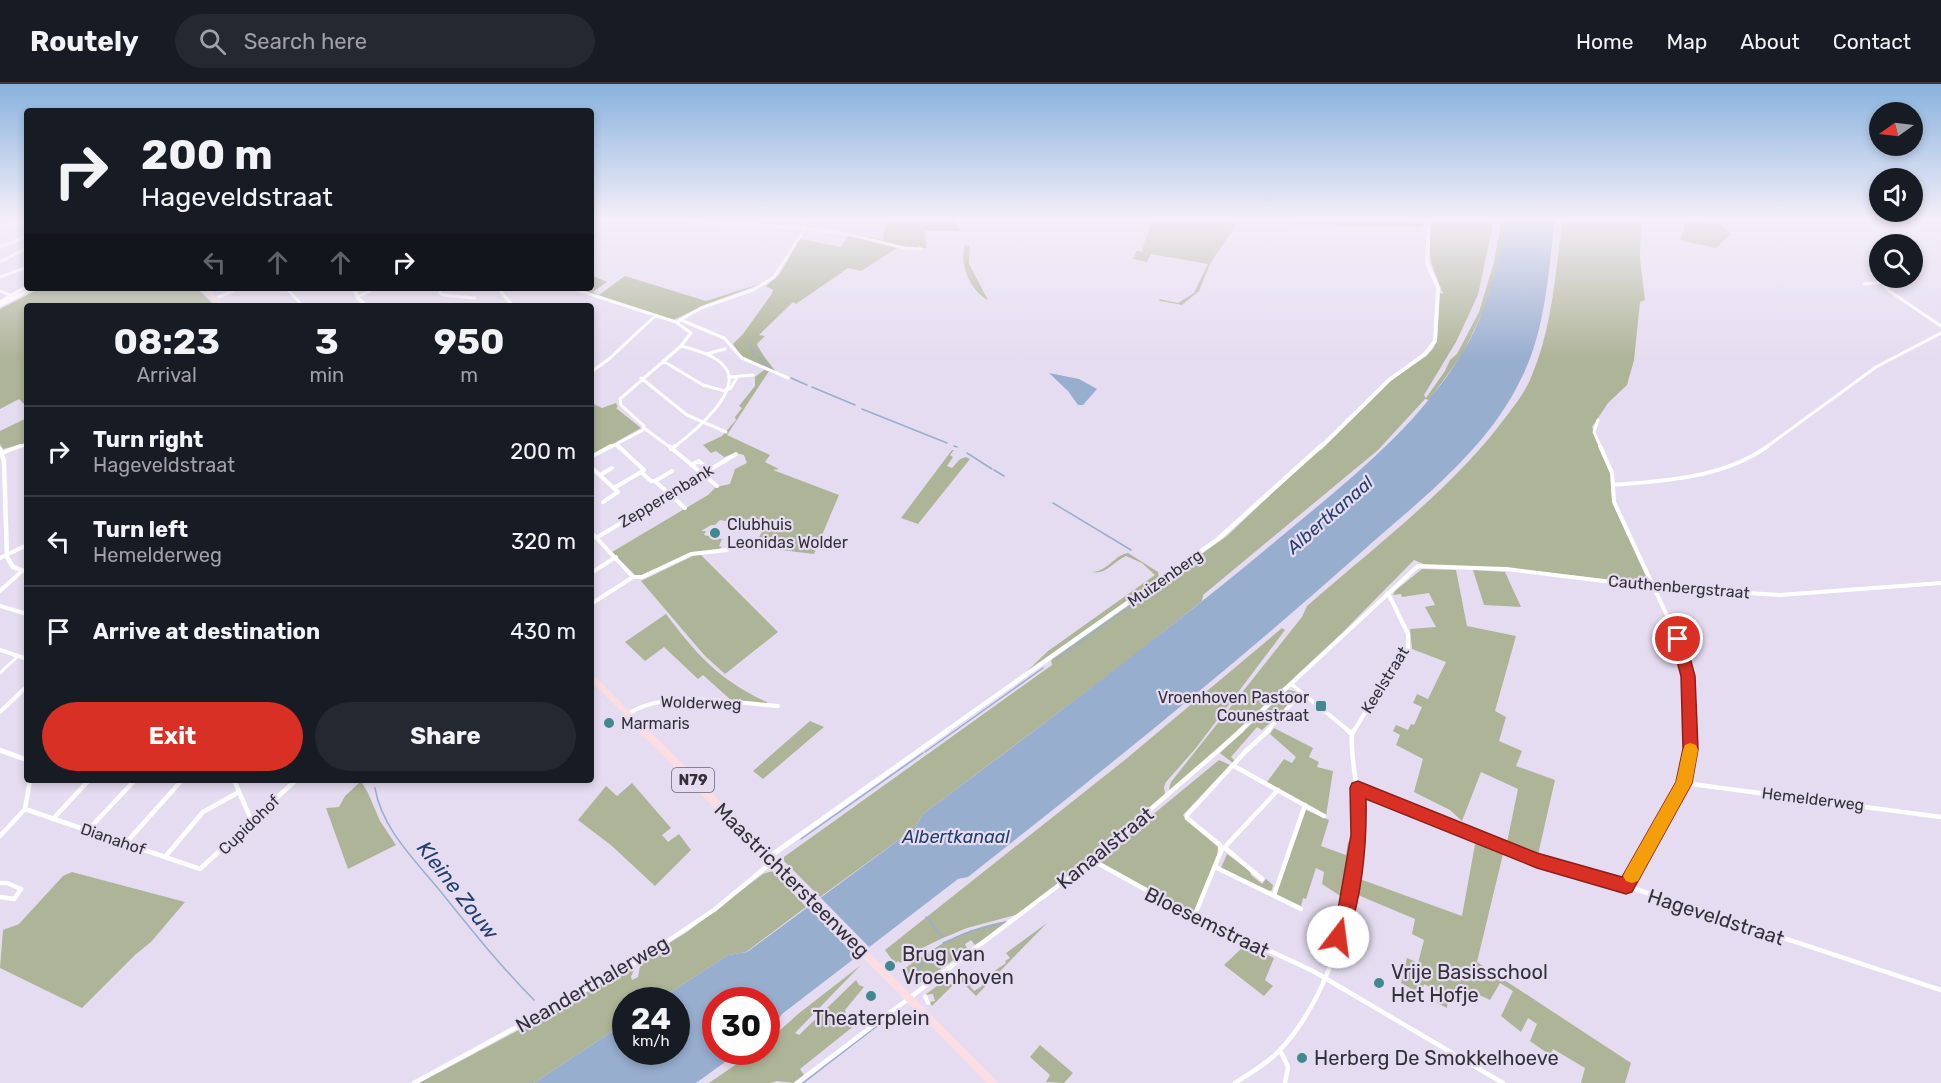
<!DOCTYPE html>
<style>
:root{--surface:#171b24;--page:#242831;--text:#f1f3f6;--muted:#9ea1a6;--line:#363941;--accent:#d93025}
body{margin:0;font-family:Rubik,sans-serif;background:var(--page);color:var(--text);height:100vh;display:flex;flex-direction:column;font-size:22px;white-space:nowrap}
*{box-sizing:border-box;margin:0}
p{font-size:20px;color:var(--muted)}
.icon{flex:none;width:33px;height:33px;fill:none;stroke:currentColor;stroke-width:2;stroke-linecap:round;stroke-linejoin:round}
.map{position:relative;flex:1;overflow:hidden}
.drawer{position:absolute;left:24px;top:219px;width:570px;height:480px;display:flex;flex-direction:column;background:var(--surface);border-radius:6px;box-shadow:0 3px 9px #0003}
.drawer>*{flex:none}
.guide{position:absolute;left:24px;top:24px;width:570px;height:183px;border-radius:6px;box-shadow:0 3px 9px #0003;background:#171b24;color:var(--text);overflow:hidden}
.needle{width:39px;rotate:256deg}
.buttons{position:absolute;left:1869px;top:18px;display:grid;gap:12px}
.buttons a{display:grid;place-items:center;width:54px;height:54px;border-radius:50%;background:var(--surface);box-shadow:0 3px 9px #0003;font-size:30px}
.speed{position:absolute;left:612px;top:903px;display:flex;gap:12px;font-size:30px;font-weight:700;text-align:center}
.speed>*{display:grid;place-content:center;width:78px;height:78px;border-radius:50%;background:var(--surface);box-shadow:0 3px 9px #0003;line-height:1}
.speed small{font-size:15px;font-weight:400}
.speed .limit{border:9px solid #d22;background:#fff;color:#111}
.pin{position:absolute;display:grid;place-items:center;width:51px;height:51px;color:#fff;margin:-26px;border:3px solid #fff;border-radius:50%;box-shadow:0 2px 6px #0007}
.me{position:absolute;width:66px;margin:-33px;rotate:15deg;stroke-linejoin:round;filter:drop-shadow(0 0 4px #0008)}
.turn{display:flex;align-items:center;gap:21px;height:126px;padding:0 18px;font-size:27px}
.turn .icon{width:78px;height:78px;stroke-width:2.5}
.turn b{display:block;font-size:42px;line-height:51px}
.lanes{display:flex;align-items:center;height:57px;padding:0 18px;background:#0003;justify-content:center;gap:30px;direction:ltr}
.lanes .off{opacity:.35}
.eta{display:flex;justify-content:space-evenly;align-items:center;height:102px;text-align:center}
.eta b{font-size:36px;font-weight:700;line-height:42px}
.button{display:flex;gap:12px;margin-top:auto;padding:12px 18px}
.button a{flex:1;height:69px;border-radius:36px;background:var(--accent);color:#fff;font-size:24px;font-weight:700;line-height:69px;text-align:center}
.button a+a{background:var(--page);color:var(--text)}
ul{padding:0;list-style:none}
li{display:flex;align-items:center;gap:18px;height:90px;padding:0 18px;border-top:2px solid var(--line)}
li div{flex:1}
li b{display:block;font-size:22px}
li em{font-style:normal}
header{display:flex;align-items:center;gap:36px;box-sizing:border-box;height:84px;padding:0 30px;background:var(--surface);border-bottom:2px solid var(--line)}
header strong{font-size:28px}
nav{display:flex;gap:33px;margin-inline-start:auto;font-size:21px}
.search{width:420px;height:54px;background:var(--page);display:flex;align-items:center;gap:15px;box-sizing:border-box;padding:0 21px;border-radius:33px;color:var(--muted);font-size:22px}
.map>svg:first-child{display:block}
.green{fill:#aeb497}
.water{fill:#98aece}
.pier{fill:#e6dcf1}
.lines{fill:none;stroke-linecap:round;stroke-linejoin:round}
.stream{stroke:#98aece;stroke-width:1.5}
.pedestrian-far1{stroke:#fff;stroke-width:3}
.pedestrian{stroke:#fff;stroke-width:4}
.minor-far2{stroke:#fff;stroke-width:3}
.minor-far1{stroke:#fff;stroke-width:4}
.minor{stroke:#fff;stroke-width:4.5}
.tertiary-far2{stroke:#fff;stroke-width:4}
.tertiary-far1{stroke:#fff;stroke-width:4.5}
.tertiary{stroke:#fff;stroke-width:5}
.primary-far2{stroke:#fcdee2;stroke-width:4.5}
.primary-far1{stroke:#fcdee2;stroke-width:6}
.primary{stroke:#fcdee2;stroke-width:8}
.route{fill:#d93025;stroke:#8d1f18;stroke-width:1.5}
.slow{fill:#f59e0b}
.poi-dot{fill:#41888f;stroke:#e6dcf1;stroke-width:2}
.labels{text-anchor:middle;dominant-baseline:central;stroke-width:4.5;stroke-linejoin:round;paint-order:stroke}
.shield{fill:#e6dcf1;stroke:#696470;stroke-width:1.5}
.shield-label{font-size:15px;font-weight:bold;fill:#343038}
.street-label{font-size:16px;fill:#343038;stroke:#e6dcf1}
.poi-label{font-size:16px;fill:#343038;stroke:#e6dcf1;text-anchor:start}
.water-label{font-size:18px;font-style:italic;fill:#223f6b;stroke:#e6dcf1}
.near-street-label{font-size:20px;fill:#343038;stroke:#e6dcf1}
.near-poi-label{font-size:20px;fill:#343038;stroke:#e6dcf1;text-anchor:start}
.near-water-label{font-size:21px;font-style:italic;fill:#223f6b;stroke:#e6dcf1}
</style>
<header>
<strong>Routely</strong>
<div class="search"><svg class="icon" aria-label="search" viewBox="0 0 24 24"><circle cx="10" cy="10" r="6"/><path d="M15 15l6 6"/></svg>Search here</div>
<nav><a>Home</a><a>Map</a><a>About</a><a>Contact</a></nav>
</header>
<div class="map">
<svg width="1941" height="999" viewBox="0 0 1941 999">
<rect width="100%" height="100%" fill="#e6dcf1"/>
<!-- green -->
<path class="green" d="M886,135H955L960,147H925L926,164H921L919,161L918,165H915L843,149H853L883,156Z
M1152,135H1240L1211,178L1199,207L1182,221L1160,217L1159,215L1178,219L1194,209L1208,180L1151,170L1147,178L1133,175L1136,167H1142Z
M1290,135H1403L1423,139L1422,143L1287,141Z
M1431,135H1494L1478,211L1456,258L1424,311L1426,314L1445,287L1450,276L1457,270L1479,228L1494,178L1502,135H1507L1489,215L1463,269L1429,316L1425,315L1378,366L1203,511L1202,517L1127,577L923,730L915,744L820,813L784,777V773L1052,581L1051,576L1227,452L1390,297L1425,273L1433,265L1437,256L1440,209L1443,210L1431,178L1429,157Z
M1563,135H1641L1640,175L1645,216L1640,218L1634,276L1627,301L1608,319L1592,343L1611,388V405L1616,427L1648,497L1644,500L1509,484L1426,481L1414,476L1343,548L1172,707L1169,705L1171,698L1302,533L1307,522C1375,462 1455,403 1508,330C1517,318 1527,305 1532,291C1553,241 1555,188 1563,135Z
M1684,135L1718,138L1731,150L1716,164L1684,157L1680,155L1684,145Z
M848,152L897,164L861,187L848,184L796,220L793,218L759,251L765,252L757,260C759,267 772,282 777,289L741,272L733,260L743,250L771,211L773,206L766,202L779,191L800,155L841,163Z
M965,161L970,162L969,180L988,216C970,207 959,179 965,161Z
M591,191L607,198L593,208L599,211L625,192L706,217L763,199L707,220L673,236L572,204H591Z
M41,204H197L215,222H27V323L19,315L0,325V225Z
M764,286L769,287L727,351L770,371L765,378L779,385L773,386L839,411L814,470L773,465L726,466L728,463L760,462L763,456L758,455L764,444L720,436L715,441H711L701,447H706L704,451L722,455L719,462L722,463L719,465L697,468L637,493L612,468L708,411L716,403L730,400L735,385L747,379L744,371L735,369L724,373L716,367L711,369L703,361L722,352L736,336L735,333L742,324L739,322L755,302V293Z
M591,319L602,324L616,319L618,323L616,324L641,344L591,372Z
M27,334V359L3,365L0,360V347Z
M952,366H954L950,371L953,373L947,382L952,384L960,375L966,373L970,375L918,440L901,434Z
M699,469L778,548L725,590L705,572L641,497Z
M1128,469L1158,488L1159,495L1023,591L1048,567L1155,491L1142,479L1126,472C1113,478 1106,491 1091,488C1108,488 1114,471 1128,469Z
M1422,485L1456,486L1467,542L1516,552L1495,627L1506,633L1499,657L1522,667L1516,682L1555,696L1537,775L1506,763L1518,705L1481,688L1462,737L1450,726L1414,708L1423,675L1396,661L1400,651L1393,647L1396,641L1408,646L1411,640L1414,641L1422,623L1413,619L1417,610L1428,615L1446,578L1412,565L1410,545L1436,543L1425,523L1435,521L1429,509L1402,513L1401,510L1393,511L1395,507Z
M1473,486L1505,488L1521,523L1484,521Z
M666,530C696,570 720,597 767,618V620L732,617L703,591L698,595L664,563L645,577L625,558Z
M1282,544L1285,546L1196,664L1166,698L1164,703L1165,710L1087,777L1019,830L967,844L943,854L918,866L900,879L898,877L895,880L885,866L1126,675Z
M1288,606L1297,608L1282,628L1262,646L1257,643L1231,673L1235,677L1233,679L1220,669Z
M810,637L824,643L763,695L753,687Z
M1274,644L1313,664L1309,673L1319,678L1317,683L1333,687L1326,732L1267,698L1284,675L1292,679L1296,673L1270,650Z
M1219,676L1230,681L1183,731L1186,736L1218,763L1217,772L1194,827L1190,829L1098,778L1099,775Z
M361,697L368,709L380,737L396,761L348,785L326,724L339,723L345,712Z
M632,699L671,744L662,751L668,758L679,750L691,766L655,802L612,762L578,736L606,702L617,712Z
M1306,726L1329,736L1321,762L1346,771L1348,758L1354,759L1345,815L1322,800L1324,788L1316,784L1306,815L1303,814L1301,822L1276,810Z
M1476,755L1504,766L1477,878L1631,979L1625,999H1581L1585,984L1553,965L1550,971L1530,957L1537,940L1528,934L1521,948L1501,932L1513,907L1500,899L1490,916L1458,901L1452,918L1448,916L1447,924L1437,919L1439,908L1424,900L1421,910L1401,899L1407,874L1418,879L1424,856L1412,850L1415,835L1353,809L1357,794L1462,832Z
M1227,770L1250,787L1251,791L1262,800L1266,795L1273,801L1272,806L1269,807L1221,784Z
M772,787L806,823L746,868L728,871L659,916H626L625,939L534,999H419L549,930L628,884L634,886L631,893L632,896L638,893L641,877L687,848L763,790Z
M72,788L185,818L151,858L136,870L82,924L0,884L3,846L19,840L63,792Z
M1006,837L1007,839L975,861L971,856L965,860L968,866L923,897L916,900L904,885C941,859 961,846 1006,837Z
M1047,839L976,912L959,895L932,922L930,918L935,917L933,910L925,911L945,896L949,901L967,889L969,892L965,895L974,907L982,902V900L994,891L993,888L1006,879L1005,877L1010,874L1006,869Z
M1245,861L1274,874L1265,896L1273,902L1264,912L1224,881Z
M861,881L795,949L799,951L856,896L859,901L864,903L845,926L847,936L855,941L800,985L804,991L793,999L777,997L770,999H709L754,968H766L767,958L798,930Z
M1040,961L1073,989L1064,999L1046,998L1050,991L1030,973Z"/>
<!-- water -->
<path class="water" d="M1507,135H1555C1548,189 1546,246 1521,295C1486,368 1416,419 1357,472C1231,584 1100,689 968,793L958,795L782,930L775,942L767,948L766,916H716V968H739L696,999H534L625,939L626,968H676V916H659L728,871L747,868L915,744L923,730C1042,641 1162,552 1277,456C1344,400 1414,347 1461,271C1488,229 1496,183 1507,135Z
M1049,289L1079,295L1097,305L1083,321H1078L1068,307Z"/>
<!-- pier -->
<path class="pier" d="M818,811L871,865L858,875L805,820Z"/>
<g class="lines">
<!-- stream -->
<path class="stream" d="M749,259L754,271
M758,273L772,286
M791,294L807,301
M812,303L855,321
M862,325L947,359
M954,362L957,363
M967,369L992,385
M994,386L1004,392
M1053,419L1131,466
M1056,575L1188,481
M925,668L1043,584
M375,704C382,745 415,776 441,808C471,845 500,882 534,916
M801,755L923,669
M926,833L942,853
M943,859L971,847L1006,838
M912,891L940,862
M803,999L877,942"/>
<!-- pedestrian-far1 -->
<path class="pedestrian-far1" d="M0,589L18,572"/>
<!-- pedestrian -->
<path class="pedestrian" d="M925,912L928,919"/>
<!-- minor-far2 -->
<path class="minor-far2" d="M9,135L27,140
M655,135L804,144L853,151L904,164L921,165
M0,143L15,138
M1893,160L1900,135
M0,163L27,152
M0,178L27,164
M0,193L27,183
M1885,194L1884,201L1888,206L1941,242
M1864,200L1884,198
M286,204L303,222
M440,204V209L443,211L475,214
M498,204L513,222
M571,204L676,238L691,249L681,262L620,315L621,321L644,342L643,346L609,364
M0,207L10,211
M357,213L376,204
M214,215L240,204
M0,218L27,202
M407,221L412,222
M681,236L724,254L742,274L788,294
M677,238L701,224L753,206L774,193L802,149L805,135
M706,270L725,265
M663,277L703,301L725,307
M591,288L609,275L656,231
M729,293L753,291
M641,294L687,331L726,348
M726,305H730L738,292
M1598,336L1594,348L1601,364
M644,344L671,364
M616,361L619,364
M16,364L27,360
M673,364C690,351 748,305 723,281C713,270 695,266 681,262
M1765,364L1876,283L1941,249"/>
<!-- minor-far1 -->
<path class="minor-far1" d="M618,362L644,386L641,388L651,397H655L685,424
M669,362L717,402
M1600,362L1612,389L1614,418L1678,555L1688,592L1690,647
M671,365L675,362
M2,369L20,362
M591,373L611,362
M691,381L699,377L707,385
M591,383L618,408L603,418
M600,391L612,384
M655,397L672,387
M1613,401C1664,397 1724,394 1768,362
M614,404L641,388
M591,448L633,493
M596,454L736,370
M0,474L27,461
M591,489L616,473
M633,493H642L691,470L727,466
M0,507L22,487
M591,520L633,493
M0,522L27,530
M0,566L27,575
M1291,600L1349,647
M0,628L27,602
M628,630C666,605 733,619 778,622
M1240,647L1418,482L1506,485L1653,503L1780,511L1941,499
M1267,647L1301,609
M1354,647L1380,603L1408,567V550L1388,509"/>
<!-- minor -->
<path class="minor" d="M1352,650L1354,646
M1234,682L1324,732
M234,696L252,738
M1684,699L1941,733
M1358,704L1537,777L1626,802L1941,906
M25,725L200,785L296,696
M53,735L89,696
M88,746L135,696
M0,752L25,725L30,696
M125,760L182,696
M1224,763L1262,795
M1221,767L1220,761L1187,734V731L1246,667L1269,646
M165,773L203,728L239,708
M1092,776L1186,828L1313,887L1503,999
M1215,783L1301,825
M0,799H7L21,805L14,815L0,813
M1626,802L1684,699L1690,665L1689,646
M1274,811L1305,721
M1194,833L1221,767L1278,706
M1280,966L1288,983L1285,999
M414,999L636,878L714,826L772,778
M797,999L1092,776L1242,646
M1235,999C1250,989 1267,980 1279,967C1331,913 1361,805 1360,732C1359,704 1350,678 1352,650L1347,646"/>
<!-- tertiary-far2 -->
<path class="tertiary-far2" d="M354,204L358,214L366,222
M0,221L33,204
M1320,364L1389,296L1425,270L1435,257L1438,204L1427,179L1429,135"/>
<!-- tertiary-far1 -->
<path class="tertiary-far1" d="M0,365L4,377L7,473L13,483L27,488
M946,647L1218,455L1321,362"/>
<!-- tertiary -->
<path class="tertiary" d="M0,666L27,676
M769,773L948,646"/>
<!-- primary-far2 -->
<path class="primary-far2" d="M205,204L222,221"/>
<!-- primary-far1 -->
<path class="primary-far1" d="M591,593L645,647"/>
<!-- primary -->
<path class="primary" d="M643,646L993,999"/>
</g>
<!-- sky -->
<linearGradient id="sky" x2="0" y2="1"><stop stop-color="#88b2de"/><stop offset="0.49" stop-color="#f4eff9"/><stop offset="1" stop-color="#f4eff9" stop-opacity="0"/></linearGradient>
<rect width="1941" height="275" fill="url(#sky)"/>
<!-- route -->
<path class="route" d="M1678,550L1683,551L1685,555L1695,592L1698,665L1692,699L1632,808L1626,810L1537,784L1366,715C1367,760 1362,817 1345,859L1338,861L1332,859L1330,853L1339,820L1351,751L1350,704L1352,699L1358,697L1537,769L1622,793L1676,698L1683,665L1681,592L1671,555L1673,551Z"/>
<!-- slow -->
<path class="slow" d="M1690,659L1696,661L1698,666L1692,699L1638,797L1632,799L1626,797L1623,792L1626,786L1676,698L1683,666L1685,661Z"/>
<!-- markers -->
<g class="poi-dot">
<circle cx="715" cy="449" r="6"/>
<rect x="1315" y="616" width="12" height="12" rx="3"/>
<circle cx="609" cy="639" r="6"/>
<circle cx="890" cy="882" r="6"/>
<circle cx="1379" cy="899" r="6"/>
<circle cx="871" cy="912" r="6"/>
<circle cx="1302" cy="974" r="6"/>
</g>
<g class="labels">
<!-- shield labels -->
<rect class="shield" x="672" y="684" width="42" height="24" rx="4.5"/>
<g class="shield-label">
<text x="693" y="696">N79</text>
</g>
<!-- street labels -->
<g class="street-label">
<text transform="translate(666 412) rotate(-31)">Zepperenbank</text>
<text transform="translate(1165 494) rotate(-35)">Muizenberg</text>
<text transform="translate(1679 503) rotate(5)">Cauthenbergstraat</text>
<text transform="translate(1385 596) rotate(-58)">Keelstraat</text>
<text transform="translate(701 619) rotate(2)">Wolderweg</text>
<text transform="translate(1813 715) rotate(7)">Hemelderweg</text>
<text transform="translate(249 741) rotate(-44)">Cupidohof</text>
<text transform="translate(113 755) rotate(19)">Dianahof</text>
</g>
<!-- poi labels -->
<g class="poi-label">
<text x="727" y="440">Clubhuis<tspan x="727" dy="18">Leonidas Wolder</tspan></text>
<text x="1309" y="613" text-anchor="end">Vroenhoven Pastoor<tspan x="1309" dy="18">Counestraat</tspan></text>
<text x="621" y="639">Marmaris</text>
</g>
<!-- water labels -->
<g class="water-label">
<text transform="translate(1330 431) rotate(-41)">Albertkanaal</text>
<text x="956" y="753">Albertkanaal</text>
</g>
<!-- near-street labels -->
<g class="near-street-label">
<text transform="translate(1105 764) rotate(-39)">Kanaalstraat</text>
<text transform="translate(792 796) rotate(45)">Maastrichtersteenweg</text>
<text transform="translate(1716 833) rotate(18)">Hageveldstraat</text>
<text transform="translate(1207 838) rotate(26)">Bloesemstraat</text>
<text transform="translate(592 900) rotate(-30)">Neanderthalerweg</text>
</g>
<!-- near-poi labels -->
<g class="near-poi-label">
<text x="902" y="870">Brug van<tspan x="902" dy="23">Vroenhoven</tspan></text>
<text x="1391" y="888">Vrije Basisschool<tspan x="1391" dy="23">Het Hofje</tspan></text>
<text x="871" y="934" text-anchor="middle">Theaterplein</text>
<text x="1314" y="974">Herberg De Smokkelhoeve</text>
</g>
<!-- near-water labels -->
<g class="near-water-label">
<text transform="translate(458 806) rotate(52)">Kleine Zouw</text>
</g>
</g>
</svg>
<div class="buttons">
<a><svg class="needle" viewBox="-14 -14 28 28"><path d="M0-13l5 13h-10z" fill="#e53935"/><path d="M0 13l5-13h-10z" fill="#9ea1a6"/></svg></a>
<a><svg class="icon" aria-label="sound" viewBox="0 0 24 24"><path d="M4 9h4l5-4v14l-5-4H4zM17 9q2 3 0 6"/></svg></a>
<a><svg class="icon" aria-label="search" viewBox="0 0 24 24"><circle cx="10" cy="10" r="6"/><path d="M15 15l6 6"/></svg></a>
</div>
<div class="speed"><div>24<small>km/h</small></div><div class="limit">30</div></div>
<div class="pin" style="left:1678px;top:555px;background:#d93025"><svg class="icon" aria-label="arrive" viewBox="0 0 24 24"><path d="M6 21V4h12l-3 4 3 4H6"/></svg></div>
<svg class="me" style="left:1338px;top:853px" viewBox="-20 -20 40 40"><circle r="19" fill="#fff"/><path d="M0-13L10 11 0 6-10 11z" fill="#d93025"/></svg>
<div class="guide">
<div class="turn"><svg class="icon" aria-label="right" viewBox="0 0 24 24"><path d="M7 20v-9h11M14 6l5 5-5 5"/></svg><div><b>200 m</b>Hageveldstraat</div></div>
<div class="lanes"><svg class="icon off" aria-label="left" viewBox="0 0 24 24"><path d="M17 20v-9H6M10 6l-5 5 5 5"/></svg><svg class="icon off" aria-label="ahead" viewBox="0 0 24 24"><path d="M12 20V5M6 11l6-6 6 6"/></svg><svg class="icon off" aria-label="ahead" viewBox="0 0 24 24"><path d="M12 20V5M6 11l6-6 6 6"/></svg><svg class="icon" aria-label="right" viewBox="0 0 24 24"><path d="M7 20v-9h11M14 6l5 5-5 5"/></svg></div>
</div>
<section class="drawer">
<div class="eta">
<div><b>08:23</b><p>Arrival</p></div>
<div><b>3</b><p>min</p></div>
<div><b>950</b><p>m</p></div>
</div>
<ul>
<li><svg class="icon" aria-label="right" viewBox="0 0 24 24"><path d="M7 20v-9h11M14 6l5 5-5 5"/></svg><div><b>Turn right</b><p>Hageveldstraat</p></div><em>200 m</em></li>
<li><svg class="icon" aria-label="left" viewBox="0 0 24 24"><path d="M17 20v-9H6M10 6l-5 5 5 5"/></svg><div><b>Turn left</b><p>Hemelderweg</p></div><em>320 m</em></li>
<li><svg class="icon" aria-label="arrive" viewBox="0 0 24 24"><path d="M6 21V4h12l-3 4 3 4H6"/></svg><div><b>Arrive at destination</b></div><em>430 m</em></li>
</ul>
<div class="button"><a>Exit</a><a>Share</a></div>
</section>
</div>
